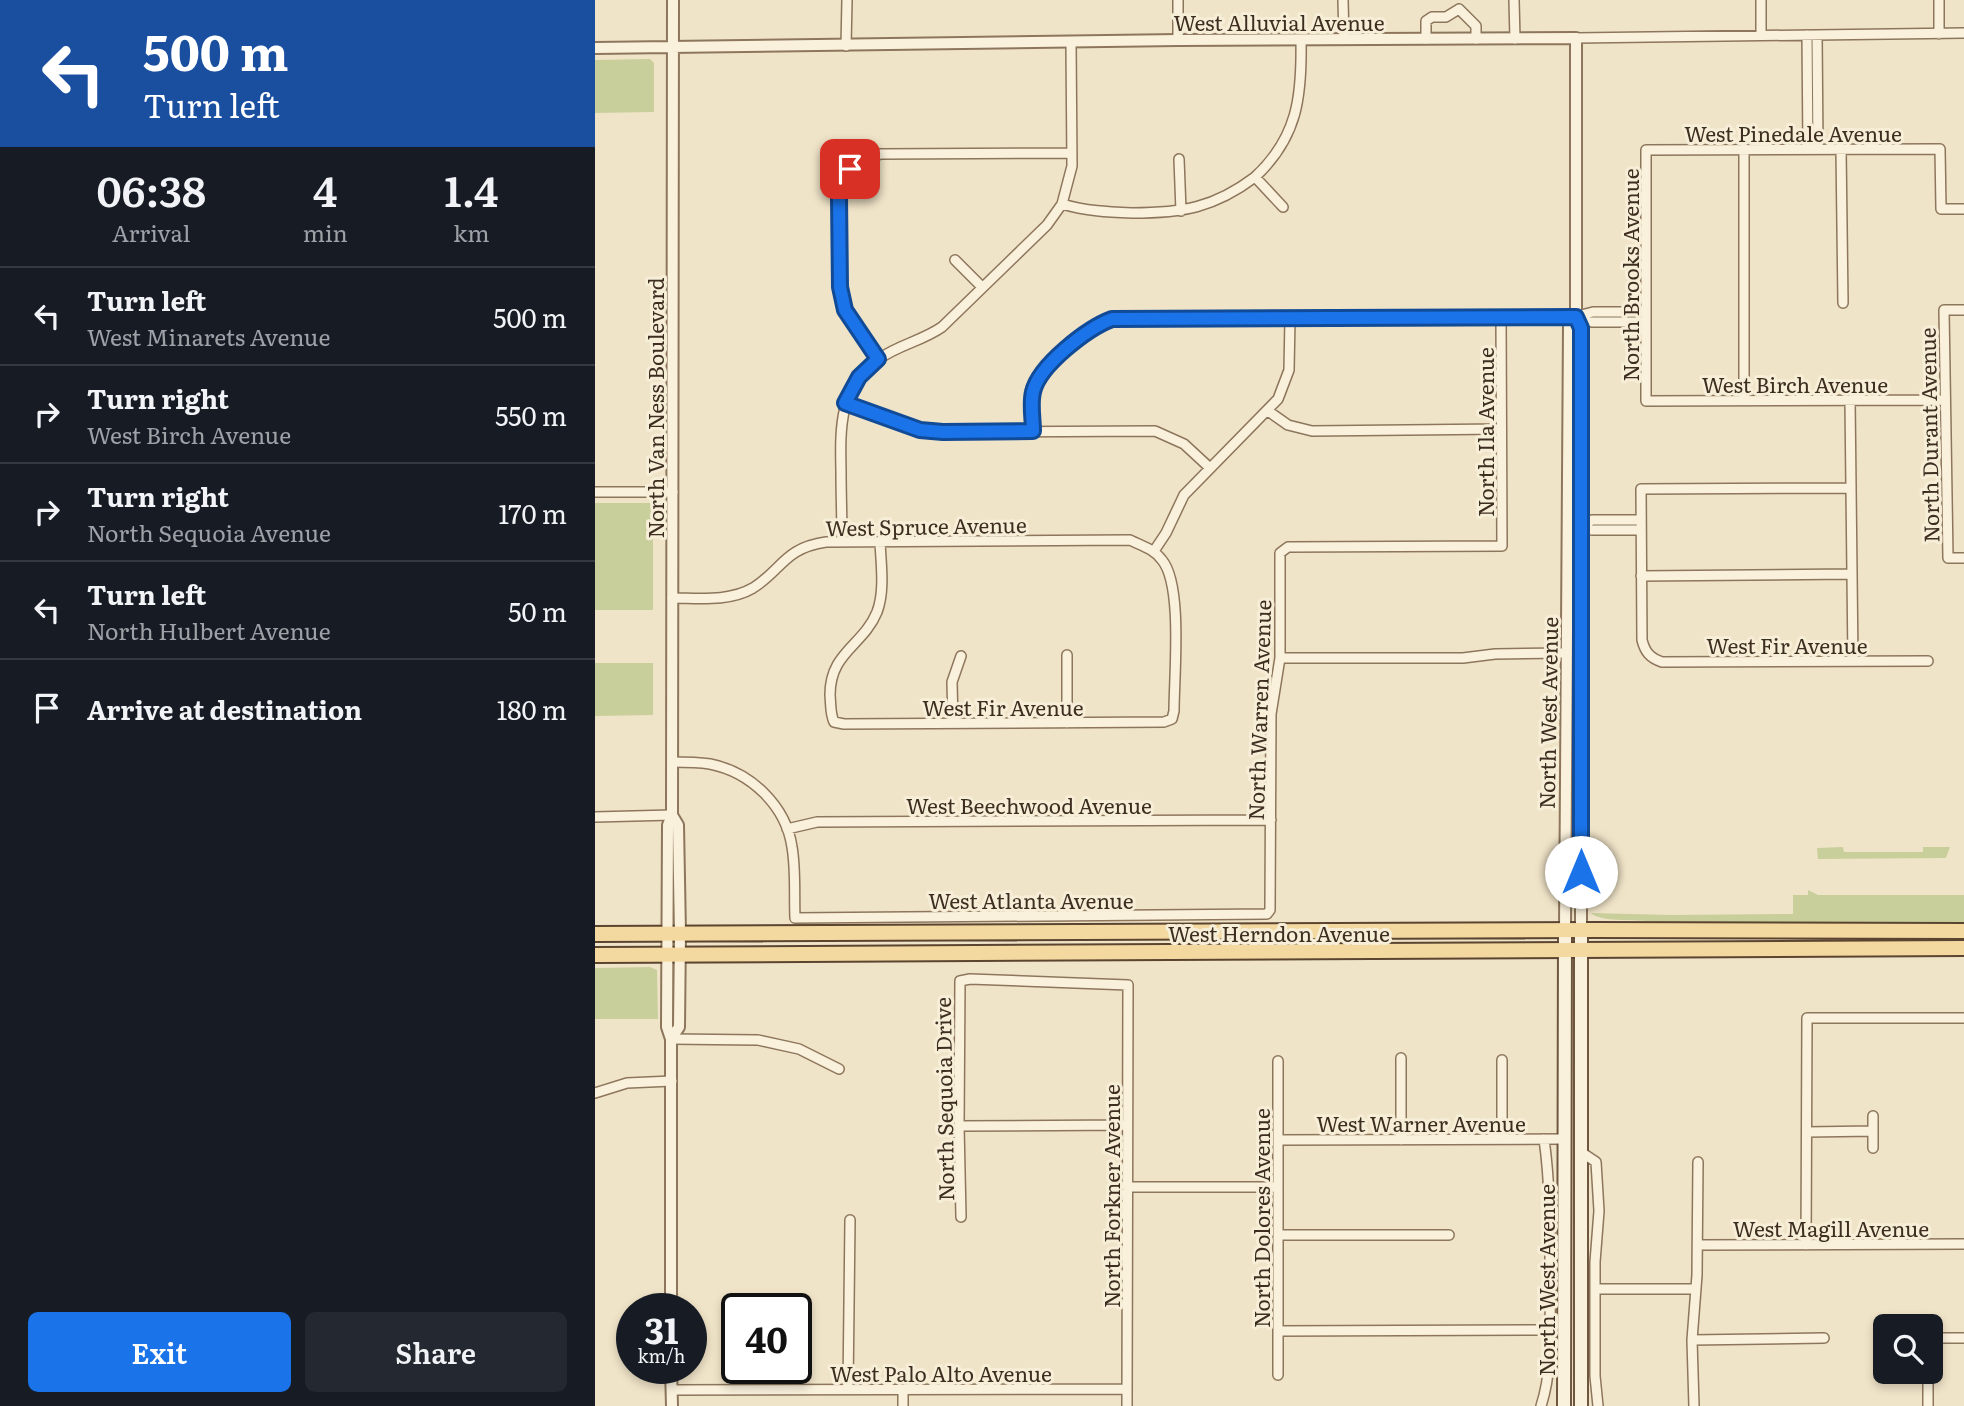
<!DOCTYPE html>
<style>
:root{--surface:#171b24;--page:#242831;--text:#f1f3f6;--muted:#9ea1a6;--line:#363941;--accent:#1a73e8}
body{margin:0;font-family:Literata,serif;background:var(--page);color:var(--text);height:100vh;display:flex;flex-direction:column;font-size:26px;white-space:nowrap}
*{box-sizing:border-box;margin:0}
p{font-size:23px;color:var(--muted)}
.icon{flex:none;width:38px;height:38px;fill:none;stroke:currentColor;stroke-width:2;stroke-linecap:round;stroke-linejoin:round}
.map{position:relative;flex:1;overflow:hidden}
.sheet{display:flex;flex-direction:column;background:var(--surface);width:595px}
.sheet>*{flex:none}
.top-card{background:#1a4fa0;color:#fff;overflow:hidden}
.fabs{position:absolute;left:1278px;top:1314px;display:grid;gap:14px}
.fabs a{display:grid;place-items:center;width:70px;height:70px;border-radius:10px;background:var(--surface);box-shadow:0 4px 10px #0003;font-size:35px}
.speed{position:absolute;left:21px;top:1293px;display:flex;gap:14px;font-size:35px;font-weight:700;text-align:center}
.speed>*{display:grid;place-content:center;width:91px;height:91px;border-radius:50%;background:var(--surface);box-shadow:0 4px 10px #0003;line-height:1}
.speed small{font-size:18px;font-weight:400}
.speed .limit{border:4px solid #111;border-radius:10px;background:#fff;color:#111}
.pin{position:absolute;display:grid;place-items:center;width:60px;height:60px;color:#fff;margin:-30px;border-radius:14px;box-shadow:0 4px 10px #0006}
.me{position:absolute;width:77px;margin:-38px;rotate:0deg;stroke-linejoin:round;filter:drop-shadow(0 0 5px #0008)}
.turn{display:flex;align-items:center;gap:24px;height:147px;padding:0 28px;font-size:32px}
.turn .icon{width:91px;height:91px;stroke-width:2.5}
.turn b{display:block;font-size:49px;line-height:60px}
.eta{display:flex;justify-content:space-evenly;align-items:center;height:119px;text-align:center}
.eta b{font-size:42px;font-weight:600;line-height:49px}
.cta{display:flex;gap:14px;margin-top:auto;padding:14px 28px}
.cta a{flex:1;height:80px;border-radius:10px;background:var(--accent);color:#fff;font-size:28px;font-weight:600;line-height:80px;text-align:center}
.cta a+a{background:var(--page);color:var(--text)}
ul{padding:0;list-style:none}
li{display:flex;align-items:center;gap:21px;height:98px;padding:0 28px;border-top:2px solid var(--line)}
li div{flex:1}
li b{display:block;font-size:26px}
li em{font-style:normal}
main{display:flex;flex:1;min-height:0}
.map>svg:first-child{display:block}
.green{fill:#c9cf9b}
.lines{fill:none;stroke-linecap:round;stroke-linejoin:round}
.minor-casing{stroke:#8d765c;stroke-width:12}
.tertiary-casing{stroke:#8d765c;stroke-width:14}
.secondary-casing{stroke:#6f573f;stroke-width:16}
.primary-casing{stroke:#5b4430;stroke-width:18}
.minor{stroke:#faf1dc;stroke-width:9}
.tertiary{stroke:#faf1dc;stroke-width:10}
.secondary{stroke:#faf1dc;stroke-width:12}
.primary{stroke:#f3d9a0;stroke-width:14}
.route-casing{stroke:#114b97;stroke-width:18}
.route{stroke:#1a73e8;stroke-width:12}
.labels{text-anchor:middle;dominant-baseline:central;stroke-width:6;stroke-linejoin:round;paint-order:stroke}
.street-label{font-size:21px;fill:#3d2e20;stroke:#f7eed8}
</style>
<main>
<section class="sheet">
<div class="top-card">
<div class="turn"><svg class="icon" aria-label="left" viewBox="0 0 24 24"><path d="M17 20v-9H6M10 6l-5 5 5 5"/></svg><div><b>500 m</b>Turn left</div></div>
</div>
<div class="eta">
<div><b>06:38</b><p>Arrival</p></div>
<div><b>4</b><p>min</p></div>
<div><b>1.4</b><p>km</p></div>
</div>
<ul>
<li><svg class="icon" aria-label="left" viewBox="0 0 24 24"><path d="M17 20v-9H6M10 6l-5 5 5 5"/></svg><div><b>Turn left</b><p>West Minarets Avenue</p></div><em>500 m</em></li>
<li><svg class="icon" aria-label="right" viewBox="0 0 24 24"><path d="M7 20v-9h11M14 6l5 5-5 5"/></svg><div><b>Turn right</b><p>West Birch Avenue</p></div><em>550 m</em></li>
<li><svg class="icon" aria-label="right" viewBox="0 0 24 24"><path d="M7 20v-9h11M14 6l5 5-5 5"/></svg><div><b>Turn right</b><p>North Sequoia Avenue</p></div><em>170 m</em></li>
<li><svg class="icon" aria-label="left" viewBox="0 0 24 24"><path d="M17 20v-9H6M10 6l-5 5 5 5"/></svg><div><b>Turn left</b><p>North Hulbert Avenue</p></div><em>50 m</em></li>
<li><svg class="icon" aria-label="arrive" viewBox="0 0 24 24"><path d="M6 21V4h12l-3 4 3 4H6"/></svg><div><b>Arrive at destination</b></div><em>180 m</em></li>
</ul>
<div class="cta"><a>Exit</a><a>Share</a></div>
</section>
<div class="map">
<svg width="1369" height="1406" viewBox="0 0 1369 1406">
<rect width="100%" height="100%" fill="#f0e4c8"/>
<!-- green -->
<path class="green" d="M55,59L59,63V112L0,113V60Z
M0,503H58V610H0Z
M0,663H58V715L0,716Z
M1248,847L1249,852H1328V847H1355L1351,858L1223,859L1222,848Z
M1213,890L1223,895H1369V923L1063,922C1047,919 1006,923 996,913L1076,915L1198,914V895H1213Z
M55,967L62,970L63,1019H0V968Z"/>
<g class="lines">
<defs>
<path id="minor" d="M583,0V40
M748,0L749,39
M919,0L920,39
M1166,0V35
M1344,0V34
M864,9L881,26V39
M1212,35L1213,149
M1222,35L1223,148
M981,38L1369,33
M831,39V21L837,17H851L864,9
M251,46L252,0
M1149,149V400
M1246,149L1248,303
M584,159L586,211
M660,177C703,137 707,96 706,40
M467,204C491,211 513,212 537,213C587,213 619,208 660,177L688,207
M360,260L387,287
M1369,310H1349L1353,558H1369
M982,316L998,312H1050
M283,359C272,343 257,327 250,309C242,289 240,193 250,176C258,161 271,157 286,154L477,153
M1255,400L1258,661
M1349,400L1051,401V150L1345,149L1346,209H1369
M250,403C283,416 313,429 348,432L560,431L589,444L615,468
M673,411L693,425L717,431L906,429
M438,431C438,419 435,404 438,392C445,365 493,328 517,319L981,317L997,322H1051
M1256,488L1046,489L1047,640C1050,652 1055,658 1067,662L1333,661
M0,492H78
M974,525H988L997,520H1046
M988,525L997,530H1046
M247,542C247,518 246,495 246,471C245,428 244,386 284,359C303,345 327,341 347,327L452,225L467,204L477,166L476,43
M559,551L571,533L589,495L683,399L694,370L695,319
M1046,576L1257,574
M77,598C103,598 134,602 158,588C187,570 189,548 231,542L535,540C547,546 559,549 567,560C588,585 579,676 579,711L577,719L569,722L249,724L239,722C235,713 236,705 235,695C235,652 268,646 282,612C290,591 286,564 285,542
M685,658H868L900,654L972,653
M358,723L357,682L366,656
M472,723V655
M77,762C89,762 102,762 115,764C156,772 191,806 197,847C201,870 199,895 200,918L672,914L675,910L676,714L685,658V553L693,547L907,546L906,317
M0,817L77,815
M192,829L222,822L676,820
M76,1039L163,1040L204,1049L244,1069
M806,1058V1140
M907,1060V1139
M0,1093L32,1083L77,1081
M1278,1116V1148
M364,1126L532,1125
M1212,1132L1278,1131
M683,1140L969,1139
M986,1152L1001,1162L1004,1211L1000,1262V1376L1003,1406
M532,1187H683
M366,1217L364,1126L365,981L375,979L533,985L532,1406
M683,1235H854
M1103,1245L1369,1244
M1211,1245L1212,1018H1369
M1000,1289H1101
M683,1331L955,1330
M1335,1338H1369
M1097,1340L1229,1338
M1333,1372V1406
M683,1375V1061
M253,1389L255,1220
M77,1390L532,1389
M308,1406V1390
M946,1406C958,1369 955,1328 955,1289C955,1239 956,1189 949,1139
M1099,1406L1097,1340L1102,1275L1103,1162"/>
<path id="tertiary" d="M0,48L583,40L981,38V317L986,328V930
M970,930L974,327L981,317
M76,1039L84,1027L85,933L83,825L77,815
M76,1309V1039L72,1027L73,825L77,815L78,0
M76,1368L77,1406"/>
<path id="secondary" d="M969,1406L970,930
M986,1406V930"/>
<path id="primary" d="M0,934L998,930L1369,931
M0,955L1369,948"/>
</defs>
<!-- minor casing -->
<use href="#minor" class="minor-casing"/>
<!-- tertiary casing -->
<use href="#tertiary" class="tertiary-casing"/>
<!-- secondary casing -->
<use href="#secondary" class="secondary-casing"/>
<!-- primary casing -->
<use href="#primary" class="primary-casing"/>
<!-- minor -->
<use href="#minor" class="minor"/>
<!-- tertiary -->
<use href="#tertiary" class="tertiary"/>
<!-- secondary -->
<use href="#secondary" class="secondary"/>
<!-- primary -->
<use href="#primary" class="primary"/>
</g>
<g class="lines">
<defs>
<path id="route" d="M255,169L250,176L244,197L245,287L250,310L283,359L264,377L250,403L325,430L348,432L438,431C438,419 435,404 438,392C444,365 493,328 517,319L981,317L986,328V872"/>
</defs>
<!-- route casing -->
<use href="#route" class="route-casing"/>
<!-- route -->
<use href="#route" class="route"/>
</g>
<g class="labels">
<!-- street labels -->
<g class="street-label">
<text x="684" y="21">West Alluvial Avenue</text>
<text x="1198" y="132">West Pinedale Avenue</text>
<text transform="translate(1034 275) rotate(-90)">North Brooks Avenue</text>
<text x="1200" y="383">West Birch Avenue</text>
<text transform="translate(59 408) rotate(-90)">North Van Ness Boulevard</text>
<text transform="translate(889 432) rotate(-90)">North Ila Avenue</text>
<text transform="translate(1333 435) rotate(-91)">North Durant Avenue</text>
<text transform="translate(331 525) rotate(-1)">West Spruce Avenue</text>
<text x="1192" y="644">West Fir Avenue</text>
<text x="408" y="706">West Fir Avenue</text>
<text transform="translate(663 710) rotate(-88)">North Warren Avenue</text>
<text transform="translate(952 713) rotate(-89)">North West Avenue</text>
<text x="434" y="804">West Beechwood Avenue</text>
<text x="436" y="899">West Atlanta Avenue</text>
<text x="684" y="932">West Herndon Avenue</text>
<text transform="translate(348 1099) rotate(-91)">North Sequoia Drive</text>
<text x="826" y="1122">West Warner Avenue</text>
<text transform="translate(515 1196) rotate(-90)">North Forkner Avenue</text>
<text transform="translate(665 1218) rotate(-90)">North Dolores Avenue</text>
<text x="1236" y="1227">West Magill Avenue</text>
<text transform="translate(950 1280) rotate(-90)">North West Avenue</text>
<text x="346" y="1372">West Palo Alto Avenue</text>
</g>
</g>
</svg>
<div class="fabs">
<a><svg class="icon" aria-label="search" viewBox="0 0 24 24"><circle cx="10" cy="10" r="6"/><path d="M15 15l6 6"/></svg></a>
</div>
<div class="speed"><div>31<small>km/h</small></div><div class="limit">40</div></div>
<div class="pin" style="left:255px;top:169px;background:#d93025"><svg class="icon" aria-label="arrive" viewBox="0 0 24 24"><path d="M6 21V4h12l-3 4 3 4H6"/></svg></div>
<svg class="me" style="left:986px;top:872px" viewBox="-20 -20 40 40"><circle r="19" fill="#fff"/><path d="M0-13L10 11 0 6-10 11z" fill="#1a73e8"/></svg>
</div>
</main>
